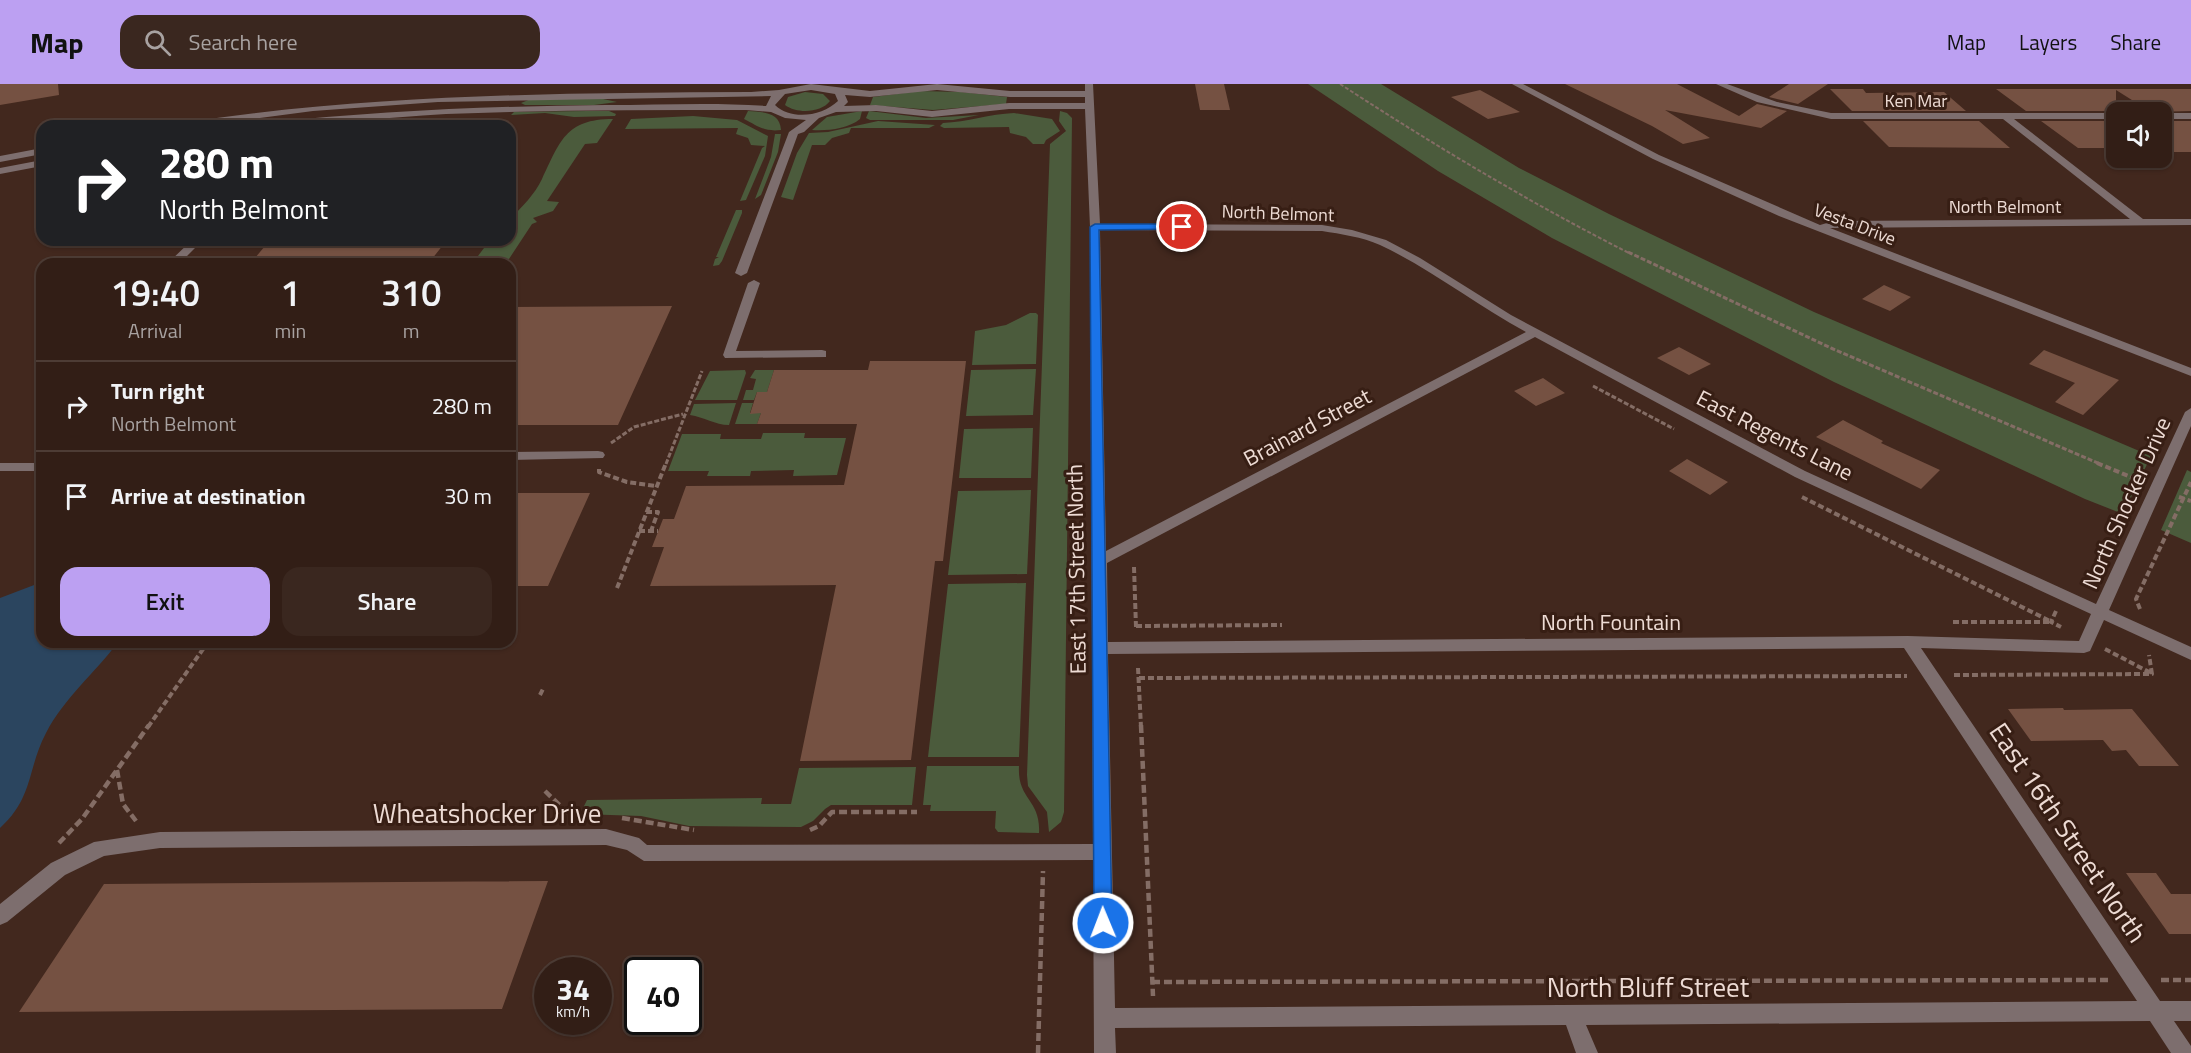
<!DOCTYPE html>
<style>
:root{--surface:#321e16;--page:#3a271f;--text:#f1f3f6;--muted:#a8a2a1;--line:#4d3c35;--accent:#bca0f2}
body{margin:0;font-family:"Titillium Web",sans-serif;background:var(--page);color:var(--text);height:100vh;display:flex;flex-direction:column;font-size:22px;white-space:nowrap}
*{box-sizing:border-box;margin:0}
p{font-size:20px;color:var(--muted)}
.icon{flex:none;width:33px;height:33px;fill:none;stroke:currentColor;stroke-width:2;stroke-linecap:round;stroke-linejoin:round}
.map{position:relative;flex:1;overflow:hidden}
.details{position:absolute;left:36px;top:174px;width:480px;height:390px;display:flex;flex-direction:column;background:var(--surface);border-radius:18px;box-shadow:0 2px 4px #0004,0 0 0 2px var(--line)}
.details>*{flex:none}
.top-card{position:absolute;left:36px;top:36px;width:480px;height:126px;border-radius:18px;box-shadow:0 2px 4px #0004,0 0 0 2px var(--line);background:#202124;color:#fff;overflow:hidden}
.fabs{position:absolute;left:2106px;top:18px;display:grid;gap:12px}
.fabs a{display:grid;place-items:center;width:66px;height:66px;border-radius:12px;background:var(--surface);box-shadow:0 2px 4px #0004,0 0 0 2px var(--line);font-size:30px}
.speed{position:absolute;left:534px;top:873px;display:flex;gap:12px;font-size:30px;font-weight:700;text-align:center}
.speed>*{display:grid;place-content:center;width:78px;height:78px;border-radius:50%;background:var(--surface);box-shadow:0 2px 4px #0004,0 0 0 2px var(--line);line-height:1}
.speed small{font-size:15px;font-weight:400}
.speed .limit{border:3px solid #111;border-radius:9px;background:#fff;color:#111}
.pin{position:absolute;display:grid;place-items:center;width:51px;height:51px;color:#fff;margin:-26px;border:3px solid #fff;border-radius:50%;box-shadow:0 2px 6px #0007}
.me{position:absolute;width:66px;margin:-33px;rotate:359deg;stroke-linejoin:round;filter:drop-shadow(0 0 4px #0008)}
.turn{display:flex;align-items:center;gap:21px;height:126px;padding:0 24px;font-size:27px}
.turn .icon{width:78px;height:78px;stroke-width:2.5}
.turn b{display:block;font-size:42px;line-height:51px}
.eta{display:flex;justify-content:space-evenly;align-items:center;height:102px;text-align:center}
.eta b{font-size:36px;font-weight:600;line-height:42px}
.primary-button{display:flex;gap:12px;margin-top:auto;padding:12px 24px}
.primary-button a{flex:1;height:69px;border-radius:18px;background:var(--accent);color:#111;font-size:24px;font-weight:600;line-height:69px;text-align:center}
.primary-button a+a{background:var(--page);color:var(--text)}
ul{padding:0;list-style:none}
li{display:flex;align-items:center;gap:18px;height:90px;padding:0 24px;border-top:2px solid var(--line)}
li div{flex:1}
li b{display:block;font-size:22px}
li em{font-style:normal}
header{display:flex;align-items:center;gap:36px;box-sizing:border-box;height:84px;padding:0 30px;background:var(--accent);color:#111}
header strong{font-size:28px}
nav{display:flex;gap:33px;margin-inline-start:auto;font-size:21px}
.search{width:420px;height:54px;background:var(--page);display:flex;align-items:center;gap:15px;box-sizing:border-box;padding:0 21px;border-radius:18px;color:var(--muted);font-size:22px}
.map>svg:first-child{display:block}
.green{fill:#4b5b3c}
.water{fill:#2b455f}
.building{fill:#755142}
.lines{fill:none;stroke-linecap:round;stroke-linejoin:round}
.path-far3{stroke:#846d65;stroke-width:2;stroke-dasharray:4 2;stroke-linecap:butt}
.path-far2{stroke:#846d65;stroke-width:3;stroke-dasharray:5 2;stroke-linecap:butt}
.path-far1{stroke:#846d65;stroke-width:4;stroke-dasharray:6 3;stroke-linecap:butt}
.path{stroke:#846d65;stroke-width:4.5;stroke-dasharray:8 4;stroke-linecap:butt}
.minor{fill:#7d6e6e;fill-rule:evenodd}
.route{fill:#1a73e8;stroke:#114b97;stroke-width:1.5}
.labels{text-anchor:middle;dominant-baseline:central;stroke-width:6;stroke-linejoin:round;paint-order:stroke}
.far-street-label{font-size:18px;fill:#eddbd4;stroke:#371e14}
.street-label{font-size:22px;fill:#eddbd4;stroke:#371e14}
.near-street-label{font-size:27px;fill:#eddbd4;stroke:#371e14}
</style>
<header>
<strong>Map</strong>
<div class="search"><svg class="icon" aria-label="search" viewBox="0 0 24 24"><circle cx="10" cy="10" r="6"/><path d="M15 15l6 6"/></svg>Search here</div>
<nav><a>Map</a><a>Layers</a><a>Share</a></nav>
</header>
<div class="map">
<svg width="2191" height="969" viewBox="0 0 2191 969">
<rect width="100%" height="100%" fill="#42281e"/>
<!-- green -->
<path class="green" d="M1308,0H1381L1519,84L1609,130L1814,228L2151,372L2123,430L2085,415L1834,298L1552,154L1438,87Z
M920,7L961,8L1007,13L1006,20L933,26L870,21L873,13Z
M805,8L823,10L830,17C821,29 797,30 785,21L788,13Z
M531,15H603L617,18L594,21H525L521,19Z
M588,27H609L616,30L615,32L574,33L545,29L511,31L514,28Z
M748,27C763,28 780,28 781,46C764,48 758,42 744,35Z
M862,27L860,35C848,45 827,47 812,46L827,33Z
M869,27L926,34L979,31L953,36H870L866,34Z
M1060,27L1067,29L1072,34L1064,728L1061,738L1049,748L1047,728L1028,702L1027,691L1050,60L1066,47L1059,37Z
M1014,29L1052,35L1060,47L1046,56L1044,60H1033L1026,53L1010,49L1009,43L944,44L940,42L943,39C967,38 990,30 1014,29Z
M693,32L737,36L768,52L765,72L746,116L740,117L762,64L765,62L751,61L748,54L736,50L738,44L625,45L631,35Z
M613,35L597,59L585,60L547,117L559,118L553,127L533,134L537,138L532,140L507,178L502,180H472L490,156H510V135C522,123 535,110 542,95C560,58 565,35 613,35Z
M878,37L935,41L929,44H851L849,49L832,54L825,61H812L793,116L781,113L797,69L809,49L828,48Z
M775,50H781L778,68L761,111L755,115L771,73Z
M736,126H742V129L722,177L719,181L713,182L715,175L719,173H716Z
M1030,229H1036L1038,231L1036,280L972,281L975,247L1006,241Z
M1036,285L1033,331L966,332L971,286Z
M745,286L746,289L737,316H695L710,287Z
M755,286H774L767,308H757L754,316H743L746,306H753L756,295L750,294Z
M736,319L729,341C715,341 704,333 690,331L694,320Z
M742,319H753L750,329H761L757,340H735Z
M1033,344L1031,394H959L964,345Z
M763,349H805L804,354H846L837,391L793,392L794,386L751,387L750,392H707L709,387H668L682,350H721L720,355H761Z
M2187,386L2191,388V459L2161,446Z
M1031,406L1027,490L948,491L958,407Z
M1026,499L1019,673H928L948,500Z
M927,682H1019C1017,716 1041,715 1039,749L998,748L995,744L996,727H930L931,721H923Z
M916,683L912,721H831L825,725L813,737L801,743L689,742L641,732L580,730L587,716L762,714L761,720H791L799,684Z"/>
<!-- water -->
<path class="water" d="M42,498V558H118C95,589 64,614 46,649C27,685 34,713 0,744V514Z"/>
<!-- building -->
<path class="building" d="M0,0H58L59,11L0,21Z
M1195,0H1224L1230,26H1200Z
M1565,0H1677L1739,32L1757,20L1787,27L1761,44L1665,26L1710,54L1683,60L1652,42Z
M1789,0H1828L1798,20L1769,13Z
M1830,5H1863L1866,9L1944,8L1966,27H1852Z
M1996,5H2191V27L2151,28L2116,6V27H2026Z
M1480,6L1520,28L1488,35L1451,13Z
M1863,37H1979L2010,64L1889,63Z
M2041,37H2116V64H2078Z
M2162,37H2191V68H2162Z
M270,156H447L428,180H250Z
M1884,201L1911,213L1890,227L1862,215Z
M672,222L618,341H510V223Z
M1679,263L1711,280L1689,291L1657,274Z
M2044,266L2119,296L2083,331L2055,318L2075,299L2029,280Z
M870,277H966L943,477H935L911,676L800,677L836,501L650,502L664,463H652L663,435H674L686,402L844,401L857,340H757L761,329L750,330L757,308H767L774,286H868Z
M1543,294L1565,309L1536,322L1514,307Z
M1843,336L1883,357L1881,359L1940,386L1921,405L1816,353Z
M1687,375L1728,398L1710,411L1669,387Z
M510,409H590L548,502H510Z
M2063,624L2064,626L2132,625L2179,682H2139L2126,666L2112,667L2103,656L2031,657L2008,625Z
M2126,789H2156L2171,810H2191V850H2169Z
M548,797L502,925L19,928L104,800Z"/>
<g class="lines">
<!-- path-far3 -->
<path class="path-far3" d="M1340,0C1434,61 1530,119 1631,170"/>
<!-- path-far2 -->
<path class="path-far2" d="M1628,168L1831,264L2100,380
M1593,302L1674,345
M611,359L634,343L683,330
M666,380L702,287"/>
<!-- path-far1 -->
<path class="path-far1" d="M2097,379L2138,396
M599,385V388L627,398L656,402
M1802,413L2050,537
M2179,413L2191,417
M646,428H658L651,447
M639,447H658
M1134,483L1136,543
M617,504L666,379
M2140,525L2136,515L2191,398
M2056,527L2051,538L2061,543
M1953,538H2051
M1136,542L1282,541
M2105,565L2151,589
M1138,584L1141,643
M1954,591L2152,590L2149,571
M1139,594L1907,592
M540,611L543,605
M148,643L208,558"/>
<!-- path -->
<path class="path" d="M1141,641L1153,912
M117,686L123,720L136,737
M545,707L570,731
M622,734L694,746
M810,746L819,742L832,728H917
M59,759L82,735L149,641
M2161,896H2191
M1152,898L2108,896
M1038,969L1043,787"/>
<!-- minor -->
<path class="minor" d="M811,0L870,7L937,0L1010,7H1085V0H1093L1100,140L1322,141L1352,146L1386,156L1420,174L1511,231L1805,387L2096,520L2185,328L2191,324V342L2109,526L2191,563V576L2104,536L2090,567L2084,569L1921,564L2160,917H2191V937H2174L2191,962V969H2171L2150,937L1586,941L1598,969H1576L1566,941L1115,944L1116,969H1094L1093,776L644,777L627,766L606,761L160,764L104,772L65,791L7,838L0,841V820L51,779L94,758L160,748L606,745L639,754L647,761L1093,760L1090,143L1085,25H1009L932,33L876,27L836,28L819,34L804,48L798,50L747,189L741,192L735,189L789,48L806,36L785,34L771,28L746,26C646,26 546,26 446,30C384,33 322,42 260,42L265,39C379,27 492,22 606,21C659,21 713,18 766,22L771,12L438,18L313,27L199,42H176L181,39C372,10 558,9 751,8L779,6ZM811,6L835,10L838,17C822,32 792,37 775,21L785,10ZM937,6L1010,13H1085V19H1009L932,27L876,21L844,22L848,18L845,11L870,13ZM1100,146L1322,147C1341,150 1362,153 1380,161C1431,185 1476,221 1526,248L1106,467ZM1535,253L1795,393L2091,530L2079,557L1908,552L1108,558L1107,479ZM1904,564L2137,917L1115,924L1108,570Z
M1512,0H1523L1659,71L1820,141L1834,137L2130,135L2003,35H1831L1757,18L1716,0H1727L1777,18L1831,29H2116V35H2014L2143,135H2191V141L1830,144L2191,284V292L1779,132L1653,75Z
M2162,29H2191V35H2162Z
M42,64V70L0,78V72Z
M42,76V82L0,90V84Z
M192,156H203L179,180H167Z
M754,196L760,199L736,267L822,266L826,267V273L725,274L723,271L748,199Z
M598,367L603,368L605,371L603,374L510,376V368Z
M0,379H42V387H0Z"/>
</g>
<!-- route -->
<path class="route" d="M1182,140L1185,141V145L1099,146L1112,839L1109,844L1103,847L1096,844L1094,839L1090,143L1095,140Z"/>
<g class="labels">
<!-- far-street labels -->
<g class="far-street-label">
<text x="1916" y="16">Ken Mar</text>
<text x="2005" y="122">North Belmont</text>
<text transform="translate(1278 129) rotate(2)">North Belmont</text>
<text transform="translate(1855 140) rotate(21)">Vesta Drive</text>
</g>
<!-- street labels -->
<g class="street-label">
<text transform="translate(1307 343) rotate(-28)">Brainard Street</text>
<text transform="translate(1775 351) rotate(27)">East Regents Lane</text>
<text transform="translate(2126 419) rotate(-66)">North Shocker Drive</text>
<text transform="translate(1076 485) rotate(-91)">East 17th Street North</text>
<text x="1611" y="538">North Fountain</text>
</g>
<!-- near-street labels -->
<g class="near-street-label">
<text x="487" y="728">Wheatshocker Drive</text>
<text transform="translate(2069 748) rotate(56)">East 16th Street North</text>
<text x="1648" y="902">North Bluff Street</text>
</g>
</g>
</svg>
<div class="fabs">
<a><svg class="icon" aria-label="sound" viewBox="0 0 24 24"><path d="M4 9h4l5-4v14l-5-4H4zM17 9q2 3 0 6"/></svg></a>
</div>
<div class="speed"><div>34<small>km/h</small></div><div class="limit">40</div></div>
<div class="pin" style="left:1182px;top:143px;background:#d93025"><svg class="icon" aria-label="arrive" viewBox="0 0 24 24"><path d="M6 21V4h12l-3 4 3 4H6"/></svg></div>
<svg class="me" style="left:1103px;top:839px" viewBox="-20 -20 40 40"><circle r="17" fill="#1a73e8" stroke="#fff" stroke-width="3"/><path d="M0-11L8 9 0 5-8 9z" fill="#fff"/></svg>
<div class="top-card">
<div class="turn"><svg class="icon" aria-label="right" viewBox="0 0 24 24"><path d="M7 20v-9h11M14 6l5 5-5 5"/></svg><div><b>280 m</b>North Belmont</div></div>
</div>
<section class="details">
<div class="eta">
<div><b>19:40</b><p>Arrival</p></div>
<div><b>1</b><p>min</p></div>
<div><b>310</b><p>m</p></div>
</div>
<ul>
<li><svg class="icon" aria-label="right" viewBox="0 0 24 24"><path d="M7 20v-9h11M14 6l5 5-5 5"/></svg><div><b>Turn right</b><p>North Belmont</p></div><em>280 m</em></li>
<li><svg class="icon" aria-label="arrive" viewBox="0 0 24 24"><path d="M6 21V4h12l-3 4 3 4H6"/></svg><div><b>Arrive at destination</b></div><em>30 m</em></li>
</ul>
<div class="primary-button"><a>Exit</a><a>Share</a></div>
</section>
</div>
